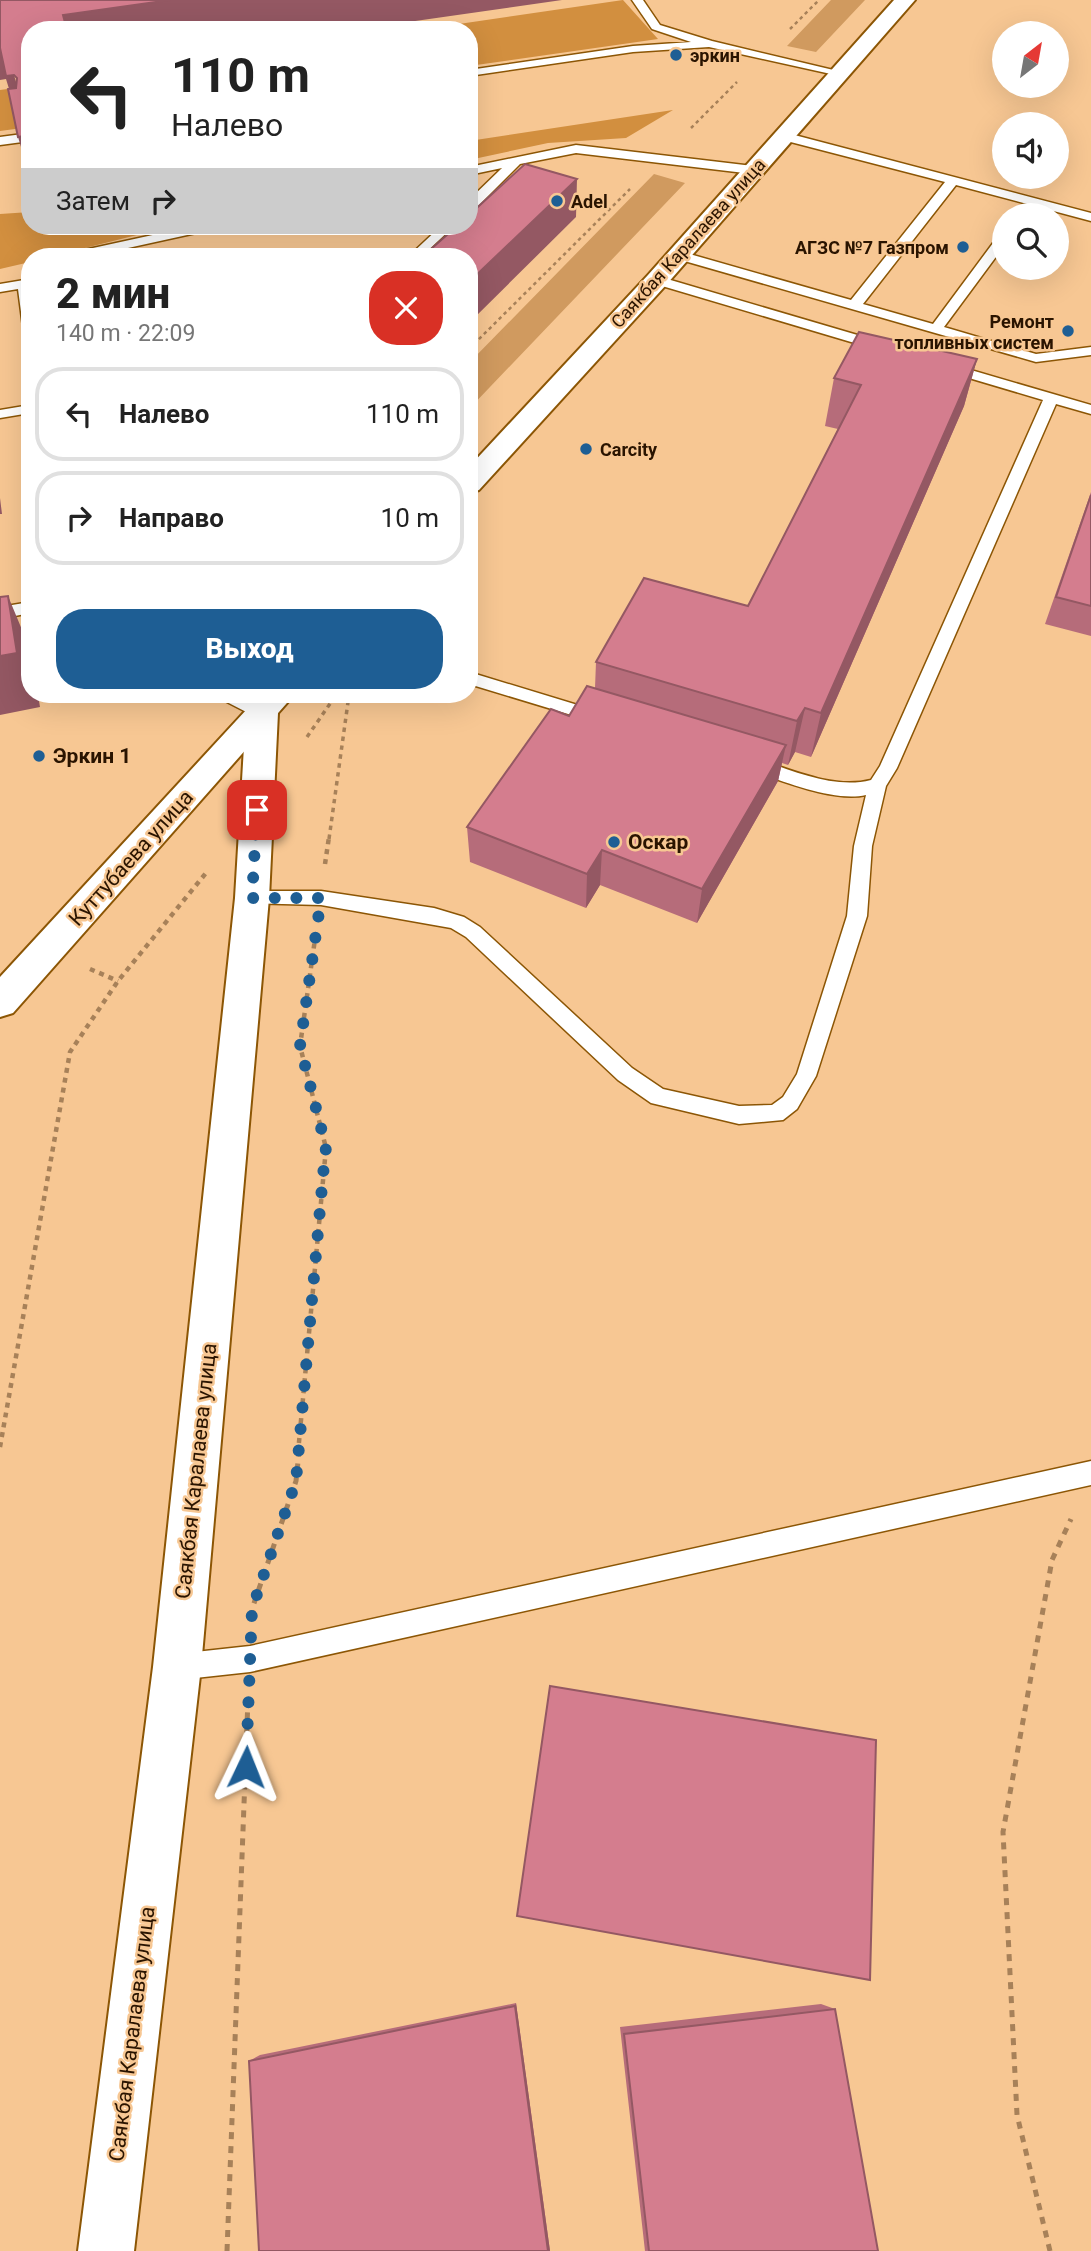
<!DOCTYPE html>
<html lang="ru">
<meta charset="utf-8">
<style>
:root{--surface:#fff;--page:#f2f2f2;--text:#222;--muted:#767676;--line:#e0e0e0;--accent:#1e5e94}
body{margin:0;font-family:Roboto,sans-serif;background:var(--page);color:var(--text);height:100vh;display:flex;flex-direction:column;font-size:26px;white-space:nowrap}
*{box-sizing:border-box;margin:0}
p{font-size:23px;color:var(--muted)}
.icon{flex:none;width:38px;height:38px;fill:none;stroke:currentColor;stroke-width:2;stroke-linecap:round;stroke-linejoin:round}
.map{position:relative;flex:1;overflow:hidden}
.drawer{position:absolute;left:21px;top:248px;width:457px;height:455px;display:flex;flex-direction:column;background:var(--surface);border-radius:28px;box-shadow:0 7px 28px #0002}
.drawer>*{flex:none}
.guide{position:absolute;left:21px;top:21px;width:457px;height:214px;border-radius:28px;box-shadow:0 7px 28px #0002;background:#fff;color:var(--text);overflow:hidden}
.needle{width:46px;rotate:31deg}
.controls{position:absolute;left:992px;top:21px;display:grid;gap:14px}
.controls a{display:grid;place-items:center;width:77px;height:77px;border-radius:50%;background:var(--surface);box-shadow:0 7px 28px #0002;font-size:35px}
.pin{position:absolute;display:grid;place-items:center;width:60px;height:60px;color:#fff;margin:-30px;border-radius:14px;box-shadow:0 4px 10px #0006}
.me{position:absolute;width:77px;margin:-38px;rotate:2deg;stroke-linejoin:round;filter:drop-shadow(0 0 5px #0008)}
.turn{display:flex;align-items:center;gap:24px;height:147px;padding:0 35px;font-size:32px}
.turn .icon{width:91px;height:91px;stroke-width:2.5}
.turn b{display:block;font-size:49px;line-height:60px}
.then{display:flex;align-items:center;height:66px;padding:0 35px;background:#0003;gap:14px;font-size:26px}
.round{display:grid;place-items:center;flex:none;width:74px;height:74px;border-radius:28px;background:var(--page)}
.overview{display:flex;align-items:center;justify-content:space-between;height:119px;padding:0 35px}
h1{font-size:42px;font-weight:800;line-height:52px}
.cta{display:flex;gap:14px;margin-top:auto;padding:14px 35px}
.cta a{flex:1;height:80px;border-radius:28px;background:var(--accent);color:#fff;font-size:28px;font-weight:800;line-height:80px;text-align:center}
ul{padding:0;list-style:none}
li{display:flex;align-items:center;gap:21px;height:94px;margin:0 14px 10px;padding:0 21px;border:4px solid var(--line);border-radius:28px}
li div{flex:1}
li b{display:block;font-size:26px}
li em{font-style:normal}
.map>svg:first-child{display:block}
.green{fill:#d09a5f}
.forest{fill:#d28f3f}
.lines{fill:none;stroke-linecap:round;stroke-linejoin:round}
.lane-casing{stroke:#8c5605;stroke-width:3}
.street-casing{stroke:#8c5605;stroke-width:4}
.secondary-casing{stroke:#8c5605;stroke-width:4}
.path-far3{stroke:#a78159;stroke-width:2.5;stroke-dasharray:3.5 3.5;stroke-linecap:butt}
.path-far2{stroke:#a78159;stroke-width:3.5;stroke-dasharray:4.5 4.5;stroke-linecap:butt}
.path-far1{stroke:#a78159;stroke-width:4.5;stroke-dasharray:5 5;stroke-linecap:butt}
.path{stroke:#a78159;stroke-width:5;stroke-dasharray:7 7;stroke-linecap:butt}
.lane{fill:#fff;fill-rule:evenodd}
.street{fill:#fff;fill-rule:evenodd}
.secondary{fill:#fff;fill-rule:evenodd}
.wall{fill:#b66c7a}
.shaded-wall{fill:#945863}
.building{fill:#d47d8e;stroke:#945863;stroke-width:2}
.route{stroke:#1e5e94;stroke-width:12;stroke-dasharray:0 21.6}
.poi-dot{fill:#1e5e94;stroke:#f7c793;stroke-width:2.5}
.labels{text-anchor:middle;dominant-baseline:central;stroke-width:5;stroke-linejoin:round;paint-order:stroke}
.far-poi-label{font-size:18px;font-weight:bold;fill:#2a1400;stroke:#f7c793;text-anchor:start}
.far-street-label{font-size:18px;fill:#2a1400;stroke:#f7c793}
.poi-label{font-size:21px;font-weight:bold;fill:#2a1400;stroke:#f7c793;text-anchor:start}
.street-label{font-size:21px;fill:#2a1400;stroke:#f7c793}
</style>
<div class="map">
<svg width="1091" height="2251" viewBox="0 0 1091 2251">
<rect width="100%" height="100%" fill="#f7c793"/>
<!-- green -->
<path class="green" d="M831,0H865L816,52L787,46Z
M654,174L685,183L469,409V363Z"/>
<!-- forest -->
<path class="forest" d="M623,0L658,39L469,66V30H418Z
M30,86V127L0,131V90Z
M673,110L626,138L548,143L469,160V141Z
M30,212V226H173L49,257H30V262L0,269V214Z"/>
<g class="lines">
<defs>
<path id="lane" d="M632,0H643L660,25L712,41L846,73L840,76L709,47L633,52L469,76V70L633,46L691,42L652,29Z
M783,132L1091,213V221L956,185L863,304L933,324L999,235L1004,234V246L944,327L1036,354L1091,347V355L1036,362L674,258L672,255L679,251L851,300L945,182L779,139V133Z
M30,133V141L0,145V137Z
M576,145L753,166L759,170L753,174L576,153L520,164L474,210L469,211V200L502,168L469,175V167Z
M194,226H216L210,230L87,257H63L70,253Z
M441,226H454L421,257H408Z
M657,276L888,344L890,347L888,350H878L652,283V277Z
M24,280L30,283V331L23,327L18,289L0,292V284Z
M947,363L1091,405V414L1056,404L897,768L886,786L872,846L867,916L816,1076L797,1109L783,1120L739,1124L651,1103L618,1080L466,937L451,928L321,905L245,903L243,898L245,893L252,891H321L434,908L464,917L480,927L632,1068L663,1089L739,1106L772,1105L783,1097L797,1074L847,916L854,846L866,795C833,803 778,779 746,769L743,764L746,759L752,757C789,769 833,790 871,780L880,766L1043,400L942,370V364Z
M30,405V413L0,418V410Z
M30,602V613L0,619V607Z
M469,672L607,714L610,718L601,724L469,684Z
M218,695H241L268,709L271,713L262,719L256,717L221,699Z
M1091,1461V1485L250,1672L177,1680L168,1676L164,1667L168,1658L177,1654L250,1646Z"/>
<path id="street" d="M262,702L273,705L278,713L269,898L201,1667L134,2251H78L153,1667L235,898L246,713L251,705Z"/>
<path id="secondary" d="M894,0H915L666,285L479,490L469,493V467L648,275Z
M260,695H294L13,1013L0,1017V977Z"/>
</defs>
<!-- lane casing -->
<use href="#lane" class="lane-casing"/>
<!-- street casing -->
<use href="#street" class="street-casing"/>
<!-- secondary casing -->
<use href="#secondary" class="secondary-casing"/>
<!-- path-far3 -->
<path class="path-far3" d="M790,29L819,0
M691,128L737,82
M469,349L630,189"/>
<!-- path-far2 -->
<path class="path-far2" d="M307,737L336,695
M329,839L349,695"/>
<!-- path-far1 -->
<path class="path-far1" d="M325,864L329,837
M90,969L118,981
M0,1447L70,1052L118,981L206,873
M298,1453L326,1148L300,1046L316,932"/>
<!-- path -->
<path class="path" d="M252,1617V1609L296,1481L299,1452
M227,2251L248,1699
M1050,2251L1017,2115L1003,1832L1052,1560L1071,1519"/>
<!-- lane -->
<use href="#lane" class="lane"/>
<!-- street -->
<use href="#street" class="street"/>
<!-- secondary -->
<use href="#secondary" class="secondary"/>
</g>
<!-- wall -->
<path class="wall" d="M977,359L964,406L811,757L795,752L788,765L782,763L778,781L697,923L600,885L586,908L470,862L467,827L595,688L596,662L748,606L838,429L825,426L834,378Z
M1091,492V636L1045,624Z
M516,2003L550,2251H259L249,2061L260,2055Z
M821,2004L835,2009L878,2251H645L620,2027Z"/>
<!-- shaded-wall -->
<path class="shaded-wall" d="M170,0H562L352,30H67L63,15Z
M0,40L14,75L30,130L22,131L6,79L0,80Z
M30,135V177L18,137Z
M577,179L576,217L469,323V282Z
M977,359L964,406L811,757L821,713Z
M0,498L2,514H0Z
M8,596L30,649V695H38L40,707L0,715V656Z
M805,708L795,752L788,765L797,721Z
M786,745L778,781L697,923L702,889Z
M602,850L600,885L586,908L587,874Z
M516,2003L550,2251H548L515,2006Z"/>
<!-- building -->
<path class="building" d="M0,0H170L63,15L67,30H30V135L18,137L8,89L16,88L17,78L14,75L6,76L0,48Z
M525,164L577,179L469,282V257H422L457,226H469V215Z
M859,332L977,359L821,713L805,708L797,721L596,662L644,578L748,606L861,385L834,378Z
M1091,495V606L1056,597Z
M8,596L17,653L0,656V597Z
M587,686L786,745L702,889L602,850L587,874L467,827L551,709L569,716Z
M550,1686L876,1740L870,1980L517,1916Z
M515,2006L548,2251H259L249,2061Z
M835,2009L878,2251H649L624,2034Z"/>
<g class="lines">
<!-- route -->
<path class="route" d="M246,1767L252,1609L296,1481L323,1175L326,1147L300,1046L321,898H252L257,810"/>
</g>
<!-- markers -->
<g class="poi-dot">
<circle cx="676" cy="55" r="7"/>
<circle cx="557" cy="201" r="7"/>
<circle cx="963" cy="247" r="7"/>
<circle cx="1068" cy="331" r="7"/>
<circle cx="586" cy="449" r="7"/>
<circle cx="39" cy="756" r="7"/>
<circle cx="614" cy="842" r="7"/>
</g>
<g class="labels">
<!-- far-poi labels -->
<g class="far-poi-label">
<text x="690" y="55">эркин</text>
<text x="571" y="201">Adel</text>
<text x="949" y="247" text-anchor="end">АГЗС №7 Газпром</text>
<text x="1054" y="321" text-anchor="end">Ремонт<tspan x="1054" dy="21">топливных систем</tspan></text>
<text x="600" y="449">Carcity</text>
</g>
<!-- far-street labels -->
<g class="far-street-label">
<text transform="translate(688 243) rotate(-48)">Саякбая Каралаева улица</text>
</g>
<!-- poi labels -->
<g class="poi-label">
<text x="53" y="756">Эркин 1</text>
<text x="628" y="842">Оскар</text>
</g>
<!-- street labels -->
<g class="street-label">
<text transform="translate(131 858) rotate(-48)">Куттубаева улица</text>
<text transform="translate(196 1471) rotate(-84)">Саякбая Каралаева улица</text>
<text transform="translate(132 2034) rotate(-83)">Саякбая Каралаева улица</text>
</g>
</g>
</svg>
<div class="controls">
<a><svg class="needle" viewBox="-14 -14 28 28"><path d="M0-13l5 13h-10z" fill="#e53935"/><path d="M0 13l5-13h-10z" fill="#767676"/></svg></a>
<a><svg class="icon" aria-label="sound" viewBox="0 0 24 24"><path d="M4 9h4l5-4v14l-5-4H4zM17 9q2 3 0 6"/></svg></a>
<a><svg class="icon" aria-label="search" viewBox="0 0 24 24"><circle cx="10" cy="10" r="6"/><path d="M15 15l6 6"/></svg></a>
</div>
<div class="pin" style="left:257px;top:810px;background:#d93025"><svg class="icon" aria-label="arrive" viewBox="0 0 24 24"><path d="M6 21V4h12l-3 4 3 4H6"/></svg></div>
<svg class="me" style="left:246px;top:1767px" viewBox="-20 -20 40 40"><path d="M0-17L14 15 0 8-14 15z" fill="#1e5e94" stroke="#fff" stroke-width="4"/></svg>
<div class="guide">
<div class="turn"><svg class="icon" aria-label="left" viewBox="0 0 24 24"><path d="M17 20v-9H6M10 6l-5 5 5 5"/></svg><div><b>110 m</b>Налево</div></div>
<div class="then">Затем<svg class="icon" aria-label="right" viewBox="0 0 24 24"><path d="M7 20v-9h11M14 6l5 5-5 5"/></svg></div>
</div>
<section class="drawer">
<div class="overview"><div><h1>2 мин</h1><p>140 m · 22:09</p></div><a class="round" style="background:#d93025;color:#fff"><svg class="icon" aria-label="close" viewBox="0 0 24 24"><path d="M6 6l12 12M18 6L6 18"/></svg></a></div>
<ul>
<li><svg class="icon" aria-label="left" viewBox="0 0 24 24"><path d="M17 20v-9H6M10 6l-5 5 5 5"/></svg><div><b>Налево</b></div><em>110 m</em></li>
<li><svg class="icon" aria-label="right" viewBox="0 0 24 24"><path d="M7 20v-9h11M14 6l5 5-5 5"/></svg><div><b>Направо</b></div><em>10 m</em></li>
</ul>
<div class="cta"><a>Выход</a></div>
</section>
</div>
